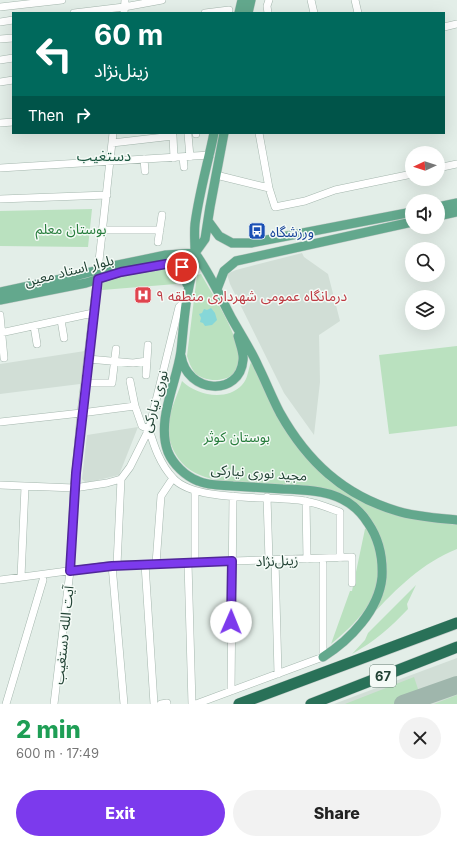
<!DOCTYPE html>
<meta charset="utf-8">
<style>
:root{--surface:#fff;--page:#f2f2f2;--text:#222;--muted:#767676;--accent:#7c3aed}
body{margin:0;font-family:Inter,"Noto Sans Arabic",sans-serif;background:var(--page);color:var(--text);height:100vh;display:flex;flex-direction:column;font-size:15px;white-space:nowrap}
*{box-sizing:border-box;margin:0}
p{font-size:13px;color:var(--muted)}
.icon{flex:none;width:22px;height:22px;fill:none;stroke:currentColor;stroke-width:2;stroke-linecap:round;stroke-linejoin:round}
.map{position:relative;height:704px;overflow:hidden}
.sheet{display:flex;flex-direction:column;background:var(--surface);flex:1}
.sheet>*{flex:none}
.top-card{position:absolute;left:12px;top:12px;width:433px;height:122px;border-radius:0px;box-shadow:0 4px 16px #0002;background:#00695c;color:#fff;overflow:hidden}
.needle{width:26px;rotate:266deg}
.tools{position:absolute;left:405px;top:146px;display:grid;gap:8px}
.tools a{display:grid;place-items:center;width:40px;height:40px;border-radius:50%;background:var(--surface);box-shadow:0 4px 16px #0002;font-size:20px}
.pin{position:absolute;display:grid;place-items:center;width:34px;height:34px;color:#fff;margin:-17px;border:2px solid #fff;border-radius:50%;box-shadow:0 1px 4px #0007}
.me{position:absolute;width:44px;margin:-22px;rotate:1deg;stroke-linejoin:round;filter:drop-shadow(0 0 3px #0008)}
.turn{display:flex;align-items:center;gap:14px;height:84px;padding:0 16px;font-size:18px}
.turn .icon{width:52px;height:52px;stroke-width:2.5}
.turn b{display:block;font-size:28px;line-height:34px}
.then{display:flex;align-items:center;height:38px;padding:0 16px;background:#0003;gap:8px;font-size:15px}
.round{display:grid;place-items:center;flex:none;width:42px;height:42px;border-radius:21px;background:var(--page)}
.headline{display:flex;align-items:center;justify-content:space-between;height:68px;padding:0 16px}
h1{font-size:24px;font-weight:800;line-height:30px;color:#1e9e55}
.cta{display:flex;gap:8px;margin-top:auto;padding:8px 16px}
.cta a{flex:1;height:46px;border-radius:24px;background:var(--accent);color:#fff;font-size:16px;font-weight:800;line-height:46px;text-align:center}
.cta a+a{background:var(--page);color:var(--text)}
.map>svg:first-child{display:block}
.built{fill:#d1ded6}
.green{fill:#bae1bf}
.water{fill:#86d7d8}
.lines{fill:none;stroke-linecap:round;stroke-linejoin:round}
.taxiway{stroke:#9fb6ac;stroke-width:18}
.minor-casing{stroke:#a5b7ae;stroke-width:8}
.major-casing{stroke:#c1cac6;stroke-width:10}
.highway-casing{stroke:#c1cac6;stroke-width:12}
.minor{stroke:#fff;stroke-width:7}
.major{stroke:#63a88d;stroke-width:9}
.highway{stroke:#297158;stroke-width:11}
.route-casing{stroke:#51269a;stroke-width:10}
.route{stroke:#7c3aed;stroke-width:7}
.labels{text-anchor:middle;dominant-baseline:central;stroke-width:3;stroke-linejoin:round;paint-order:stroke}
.shield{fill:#f4faf6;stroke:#60796e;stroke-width:1}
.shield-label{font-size:13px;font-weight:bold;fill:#214234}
.park-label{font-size:14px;fill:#277d3c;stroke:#f4faf6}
.transit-label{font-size:14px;fill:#164399;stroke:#f4faf6;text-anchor:start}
.street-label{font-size:14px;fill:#214234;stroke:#f4faf6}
.health-label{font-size:14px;fill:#be3a42;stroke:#f4faf6;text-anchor:start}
.neighbourhood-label{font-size:15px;fill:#1a563f;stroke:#f4faf6}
</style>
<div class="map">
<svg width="457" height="704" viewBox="0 0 457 704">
<rect width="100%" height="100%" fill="#e3eee8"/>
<!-- built -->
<path class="built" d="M302,253L304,257L328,274L340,321L319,335L320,382L314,435L284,393L230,284L227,274L236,270Z
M85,351L80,384L0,394V364Z
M138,427L119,475L86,483L82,479L87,435Z
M457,658V704H334L371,690Z"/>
<!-- green -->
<path class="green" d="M92,209L88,247L0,246V211Z
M172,266L179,270L176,284L102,290L103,280Z
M201,274C213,296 240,335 239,361C239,382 208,385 195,373C191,368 189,362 187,356L197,275Z
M457,346V426L389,434L379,355Z
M251,362L289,436L303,455L328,480L345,492L426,521L457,525V549C422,563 397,588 371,616C386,584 393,569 379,535C374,521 363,505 349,499C342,496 332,496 325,494C305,491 285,486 265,484C233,480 193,486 175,453C171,446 168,436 168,427C168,414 178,394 182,381C196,395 226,402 242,385C248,379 248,370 251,362Z
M368,528C372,537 377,548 379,557C385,595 358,622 331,644L350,591H352L365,529Z
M416,585L407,604L408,609C391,627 374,642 352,654L365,640L368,633Z
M414,677L420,695L395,704H345Z
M457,695V704H434Z"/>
<!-- water -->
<path class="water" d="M211,308L215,313L217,320L212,325L205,326L203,323L200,322L201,318L199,314L202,313L204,309L207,310Z"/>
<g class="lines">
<!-- taxiway -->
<path class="taxiway" d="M403,704L457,685"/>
<defs>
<path id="minor" d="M311,0L314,13
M355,0L358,13
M0,7L62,0
M74,13L124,7L162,0
M124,13L125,0
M205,13L229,10
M268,13L267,6L269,0
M0,22L13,20
M444,27L457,24
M0,39L13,38
M0,60L13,58
M0,82L13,80
M0,123L13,122
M196,133V134
M259,133L269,188L275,207L305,201L335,190L412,174
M188,134L190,157
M112,143L173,136L174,158
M183,157L184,167
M144,159L145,171
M0,168L210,155
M438,168L457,164
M216,175L269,188
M0,199L107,195
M103,230H160
M158,242L162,215
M98,270L113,133
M0,315L4,358
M61,320L64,338
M34,326L37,344
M0,333L93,313
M88,359L133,363L147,361
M146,375L148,345
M130,381L135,406L142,426L149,429C154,446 160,464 173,478C195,503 271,495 305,501C317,503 329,508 340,512V558
M85,383H112L116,349
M0,422L81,413L135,406
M0,485L74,488L107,483L121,479L130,467L149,429L179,307L187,299
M267,497L269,560
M306,501L307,559
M275,560L278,674
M188,563L192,704
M195,563V491
M145,564L154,704
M156,564L161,496L173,478
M112,565L124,704
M117,565L121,479
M21,577L25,487
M0,580L112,565L352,557V583
M231,691L233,496
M6,704L43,580
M54,704L70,571L74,488L81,413L97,279
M161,704L167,703
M196,704L323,657V564"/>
<path id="major" d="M239,13L242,0
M248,13L251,0
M214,133C208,163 199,193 195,224C194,233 195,242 195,252C194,267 189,283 187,298C184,315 183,333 181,351C177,382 156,420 168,452C173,464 185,476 198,481C209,486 222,485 233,486C250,487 266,488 283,489C316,490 348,491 368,523C379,539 383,557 382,577C379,610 350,640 323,657
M438,207L457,203
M438,216L457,212
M208,221L219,236L232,243H251L412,212
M195,253C210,274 220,296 232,319C241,335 251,350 258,366C266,382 272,398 280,413C307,461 343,495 397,511C416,517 437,518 457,520
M195,253L205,239L210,207L224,133
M217,289L224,271L236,261L412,222
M0,292L75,276L113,266L166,255L195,253
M0,300L86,283L121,272L166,264L178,266L184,270L187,284
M181,356C187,394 240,397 243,360C244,353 240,344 238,336"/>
<path id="highway" d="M239,704L457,623
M311,704L457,647"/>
</defs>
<!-- minor casing -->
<use href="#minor" class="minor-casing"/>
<!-- major casing -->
<use href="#major" class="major-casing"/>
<!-- highway casing -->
<use href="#highway" class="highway-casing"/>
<!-- minor -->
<use href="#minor" class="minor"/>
<!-- major -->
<use href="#major" class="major"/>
<!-- highway -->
<use href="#highway" class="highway"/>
</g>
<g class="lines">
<defs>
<path id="route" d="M182,267L172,264H166L121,272L98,279L76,473L70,571L112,566L232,561L231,622"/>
</defs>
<!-- route casing -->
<use href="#route" class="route-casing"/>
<!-- route -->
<use href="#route" class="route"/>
</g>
<!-- icons -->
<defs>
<symbol id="bus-square" viewBox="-11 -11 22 22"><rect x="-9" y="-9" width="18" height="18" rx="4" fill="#1a4fb4" stroke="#f4faf6"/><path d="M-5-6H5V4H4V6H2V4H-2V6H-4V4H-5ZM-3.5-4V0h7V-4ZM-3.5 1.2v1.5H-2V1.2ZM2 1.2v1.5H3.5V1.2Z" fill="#fff"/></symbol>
<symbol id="hospital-square" viewBox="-11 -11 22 22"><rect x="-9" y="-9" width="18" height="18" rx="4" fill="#e0444e" stroke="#f4faf6"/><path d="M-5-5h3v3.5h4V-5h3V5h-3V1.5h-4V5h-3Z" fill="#fff"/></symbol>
</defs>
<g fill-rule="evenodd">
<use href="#bus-square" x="247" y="221" width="20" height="20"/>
<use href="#hospital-square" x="133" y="285" width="20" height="20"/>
</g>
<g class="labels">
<!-- shield labels -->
<rect class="shield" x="370" y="665" width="26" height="22" rx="3"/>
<g class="shield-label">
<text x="383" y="676">67</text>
</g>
<!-- park labels -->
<g class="park-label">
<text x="71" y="228">بوستان معلم</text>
<text x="237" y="436">بوستان کوثر</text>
</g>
<!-- transit labels -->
<g class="transit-label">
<text x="270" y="231">ورزشگاه</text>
</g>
<!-- street labels -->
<g class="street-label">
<text transform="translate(69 270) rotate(-14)">بلوار استاد معین</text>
<text transform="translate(154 401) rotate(-74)">نوری نیارکی</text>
<text transform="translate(259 472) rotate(4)">مجید نوری نیارکی</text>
<text transform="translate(277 560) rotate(-2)">زینل‌نژاد</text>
<text transform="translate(63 635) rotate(-84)">آیت الله دستغیب</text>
</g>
<!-- health labels -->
<g class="health-label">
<text x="156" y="295">درمانگاه عمومی شهرداری منطقه ۹</text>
</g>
<!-- neighbourhood labels -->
<g class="neighbourhood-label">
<text x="104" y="155">دستغیب</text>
</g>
</g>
</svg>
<div class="tools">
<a><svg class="needle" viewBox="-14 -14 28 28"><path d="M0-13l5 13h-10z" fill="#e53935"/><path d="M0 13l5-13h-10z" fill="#767676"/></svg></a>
<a><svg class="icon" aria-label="sound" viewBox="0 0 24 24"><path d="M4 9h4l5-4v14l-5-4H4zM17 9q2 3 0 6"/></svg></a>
<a><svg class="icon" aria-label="search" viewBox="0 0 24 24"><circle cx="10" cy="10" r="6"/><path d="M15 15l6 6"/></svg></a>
<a><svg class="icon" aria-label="layers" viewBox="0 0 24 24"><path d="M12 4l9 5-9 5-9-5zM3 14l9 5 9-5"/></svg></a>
</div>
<div class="pin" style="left:182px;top:267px;background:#d93025"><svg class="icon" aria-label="arrive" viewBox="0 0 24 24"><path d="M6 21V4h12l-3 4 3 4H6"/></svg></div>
<svg class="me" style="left:231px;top:622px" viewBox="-20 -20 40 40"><circle r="19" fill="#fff"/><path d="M0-13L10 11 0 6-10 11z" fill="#7c3aed"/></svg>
<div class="top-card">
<div class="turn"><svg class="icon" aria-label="left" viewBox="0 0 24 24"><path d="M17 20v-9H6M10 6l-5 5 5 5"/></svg><div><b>60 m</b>زینل‌نژاد</div></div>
<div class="then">Then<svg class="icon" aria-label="right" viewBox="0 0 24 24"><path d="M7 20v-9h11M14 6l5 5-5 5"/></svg></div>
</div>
</div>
<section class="sheet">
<div class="headline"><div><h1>2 min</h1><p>600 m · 17:49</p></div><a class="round"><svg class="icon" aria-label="close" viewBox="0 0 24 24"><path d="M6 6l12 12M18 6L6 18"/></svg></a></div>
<div class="cta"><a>Exit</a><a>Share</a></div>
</section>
